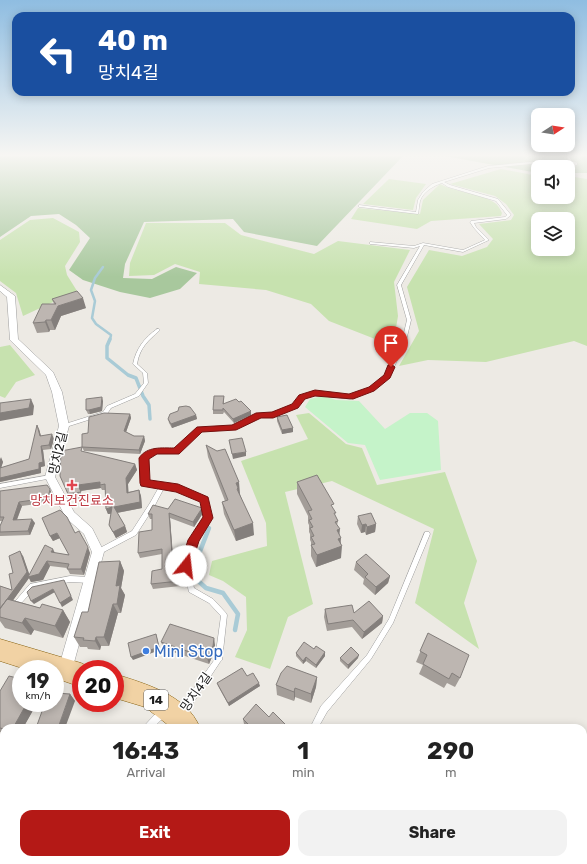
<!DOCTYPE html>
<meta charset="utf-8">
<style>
:root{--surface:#fff;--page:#f2f2f2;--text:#222;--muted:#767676;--accent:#b41916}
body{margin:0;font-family:Rubik,"Noto Sans KR",sans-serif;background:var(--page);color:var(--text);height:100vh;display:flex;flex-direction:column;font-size:15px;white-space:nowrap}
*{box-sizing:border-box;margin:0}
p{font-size:13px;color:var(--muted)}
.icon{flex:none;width:22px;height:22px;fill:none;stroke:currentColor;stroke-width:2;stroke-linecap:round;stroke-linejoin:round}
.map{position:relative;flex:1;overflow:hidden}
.sheet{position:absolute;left:0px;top:724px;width:587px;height:140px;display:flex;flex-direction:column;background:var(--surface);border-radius:12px 12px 0 0;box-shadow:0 2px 10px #0003}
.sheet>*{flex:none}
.hud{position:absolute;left:12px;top:12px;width:563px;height:84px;border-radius:12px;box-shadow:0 2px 10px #0003;background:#1a4fa0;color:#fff;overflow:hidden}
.needle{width:26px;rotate:78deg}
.buttons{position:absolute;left:531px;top:108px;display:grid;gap:8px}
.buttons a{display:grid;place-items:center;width:44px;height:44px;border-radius:8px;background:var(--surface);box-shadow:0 2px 10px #0003;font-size:20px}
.speed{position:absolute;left:12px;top:660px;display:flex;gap:8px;font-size:20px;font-weight:700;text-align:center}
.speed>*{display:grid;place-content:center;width:52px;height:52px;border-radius:50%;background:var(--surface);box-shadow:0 2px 10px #0003;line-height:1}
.speed small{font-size:10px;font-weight:400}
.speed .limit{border:6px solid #d22;background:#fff;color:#111}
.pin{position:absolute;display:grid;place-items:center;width:34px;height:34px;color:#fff;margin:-41px -17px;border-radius:50% 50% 50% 0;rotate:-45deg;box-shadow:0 0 4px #0007}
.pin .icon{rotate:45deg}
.me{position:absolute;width:44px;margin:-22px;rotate:16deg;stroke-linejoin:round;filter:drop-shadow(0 0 3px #0008)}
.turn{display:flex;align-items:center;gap:14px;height:84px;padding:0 20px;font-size:18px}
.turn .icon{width:52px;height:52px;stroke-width:2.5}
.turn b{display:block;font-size:28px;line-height:34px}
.eta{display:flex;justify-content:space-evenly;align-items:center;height:68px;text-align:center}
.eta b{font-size:24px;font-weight:700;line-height:28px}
.cta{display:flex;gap:8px;margin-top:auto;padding:8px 20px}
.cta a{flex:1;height:46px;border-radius:12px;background:var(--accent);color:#fff;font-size:16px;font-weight:700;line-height:46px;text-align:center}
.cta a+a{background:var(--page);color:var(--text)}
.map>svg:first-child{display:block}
.grass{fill:#c7e2af;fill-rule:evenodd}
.forest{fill:#a8c89d}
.park{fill:#c5f3c9}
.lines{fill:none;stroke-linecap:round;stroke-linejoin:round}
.stream-far3{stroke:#a9cbd6;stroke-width:2.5}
.stream-far2{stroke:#a9cbd6;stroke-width:3.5}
.stream-far1{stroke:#a9cbd6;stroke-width:4.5}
.stream{stroke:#a9cbd6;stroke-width:5.5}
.lane-casing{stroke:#9e9e9e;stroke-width:1}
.street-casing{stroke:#9e9e9e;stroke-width:1}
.primary-casing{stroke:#866110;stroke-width:1}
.lane{fill:#fff;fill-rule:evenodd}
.street{fill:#fff;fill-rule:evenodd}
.primary{fill:#f1d2a4;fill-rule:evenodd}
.wall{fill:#a39d98}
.shaded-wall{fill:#847f7c}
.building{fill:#bdb6b1;stroke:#847f7c}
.route{fill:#b41916;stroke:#75100e}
.health-dot{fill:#e0444e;stroke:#fff;stroke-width:1.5}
.shop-dot{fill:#3f7fe0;stroke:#fff;stroke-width:1.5}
.labels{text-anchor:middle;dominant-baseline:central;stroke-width:3;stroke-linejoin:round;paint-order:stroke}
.shield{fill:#fff;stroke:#616161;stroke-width:1}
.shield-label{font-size:12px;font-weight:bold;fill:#1d1d1d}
.street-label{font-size:13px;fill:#1d1d1d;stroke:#fff}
.health-label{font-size:13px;fill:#be3a42;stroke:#fff}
.near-shop-label{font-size:16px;fill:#366cbe;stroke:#fff;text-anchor:start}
</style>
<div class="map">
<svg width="587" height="864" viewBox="0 0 587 864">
<rect width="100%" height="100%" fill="#edeae4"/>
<!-- grass -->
<path class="grass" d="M501,169L538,176V197H568V176L587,179V346L574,341L486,362L428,360L399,366L419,331L407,287L429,250L462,256L487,247L493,239L479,224L511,220L514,215L506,204L495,196L450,184ZM538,219H568V249H538Z
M389,179L426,184L416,198L413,210L363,204Z
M440,184C457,193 479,192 495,203C498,205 500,209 502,213L501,216L431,221L417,229L351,219L358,208L420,214L423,200Z
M53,218L79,232L80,242L65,266L67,275L77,291L23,316L16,293L0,281V240L30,220Z
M146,223H225L241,235L314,254L338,241L410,250L394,282L398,316L393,346L329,321L311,304L266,290L199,284L200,272L175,264L154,275L129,276L130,263Z
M10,345L35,375L16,382L5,398L0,396V347Z
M309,413L346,444L362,448L377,485L445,472L477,561L464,603L479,649L415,603L434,529L332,481L285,492L313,604L288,617L270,669L235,657L247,630L246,597L223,581L209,575L212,561L267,546L266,523L241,461L308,439L296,415Z"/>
<!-- forest -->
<path class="forest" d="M0,156H403L317,246L244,232L233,219L144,222L125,264L123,278L152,279L176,267L197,273L180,289L150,298L120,292L83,280L69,270L90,238L76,225L59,214L31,216L0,237Z
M445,156H587V173H568V167H538V173Z"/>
<!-- park -->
<path class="park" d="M323,396L336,400L359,401L385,429L410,413H427L438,421L441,470L380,480L365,445L348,443L305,407L310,399Z"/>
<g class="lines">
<!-- stream-far3 -->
<path class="stream-far3" d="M103,267L95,278L91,290L95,301L92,318L96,324L111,335L110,340"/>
<!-- stream-far2 -->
<path class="stream-far2" d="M110,339L107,346V358L128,375L136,378L143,396L149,405L150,419"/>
<!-- stream-far1 -->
<path class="stream-far1" d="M209,528L197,559L196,579L206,588L223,593L238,614L235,630"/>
<!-- stream -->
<path class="stream" d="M51,864L54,860"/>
<defs>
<path id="lane" d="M567,156H573L569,157L572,161L577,163V165L567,167L530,164L489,168L444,182L450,185L498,199L511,215L506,219L474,223L476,227L489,240L463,252L424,245L401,285L411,320L406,341L389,378L373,390L350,399L315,395L304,398L297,407L273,417H261L235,429L201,431L178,453H157L147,458L148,481L178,486L207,498L208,500L211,518L196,541L189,566L194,588L213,599L226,613L227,615L222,660L220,662L185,715L182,716L179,715L178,712L179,709L215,659L221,616L209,603L189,592L183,566L190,540L205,518L202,501L177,490L164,488L154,507L136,535L100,554L98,555L96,554L95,552L96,550L132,531L150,503L159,487L145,485L143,484L142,483L141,457L142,456L156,449L175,450L198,428L232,426L258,414L272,413L293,405L300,396L315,391L350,395L369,388L385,376L402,341L407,320L397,285L420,246L414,248L371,244H370V242L414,246L423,243L463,250L485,240L474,228L470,222L471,221L505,217L507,215L496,201L448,187L442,183C433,186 423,192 420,201C419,205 419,210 418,214L360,207H359V205L416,212L418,200L423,192L432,184L488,166L530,162L567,165L573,164L570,163Z
M157,329H159L160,330C148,341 140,347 137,364L147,373L148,383L139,396L111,408L107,414L66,427H62V425L103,412L107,406L135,394L144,383L143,373L133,364C136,349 144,338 157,329Z
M50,475L52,476L53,477L52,478L0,488V484Z
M425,532H429L430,534L393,623L371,659L327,712L318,728H310L321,706L367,655L389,619Z
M70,576L90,577L92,578L93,580L92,582L90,583L70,582L34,589L16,609L14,610L12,609L11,607L12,605L30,584Z
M162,709L165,710L166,713L165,716L153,728H144L145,725L159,710Z
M0,824H4V832H0Z
M486,860H497L495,864H484Z"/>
<path id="street" d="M0,285L15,296L18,339L53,372L62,392L69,426L55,477L74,512L92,528L104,552L72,670L70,675L65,677L60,675L58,670L92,552L84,534L66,518L45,477L59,426L52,392L46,375L10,340L7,297L0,291Z"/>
<path id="primary" d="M0,639L81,663L89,667L90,669H81V687L55,678V669H25L0,661Z
M115,674C146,684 187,695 200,728H172L145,707L115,698Z
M289,860H319L320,864H290Z"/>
</defs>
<!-- lane casing -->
<use href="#lane" class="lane-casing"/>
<!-- street casing -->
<use href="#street" class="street-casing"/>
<!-- primary casing -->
<use href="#primary" class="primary-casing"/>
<!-- lane -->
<use href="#lane" class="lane"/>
<!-- street -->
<use href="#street" class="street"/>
<!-- primary -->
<use href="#primary" class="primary"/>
</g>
<!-- wall -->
<path class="wall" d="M52,299L86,308L61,316L55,330H50L49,332L37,333L33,323L54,304Z
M224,396V404L239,402L251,411V415L234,423L224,412L223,414H213V410Z
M103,401L102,411L90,414H88L86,410Z
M130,414L131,418L126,432L134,436H144L145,441L140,454L84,451L82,447Z
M196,415L197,419L172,428L169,423L168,419Z
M277,417L293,428V432L282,434L277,421Z
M39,429L41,436L54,439L51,449L43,450L45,466L41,467V473L0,482V458L3,462L1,468L29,459Z
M206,445L240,494L254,535L236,541L224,514L222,502L225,501L208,457Z
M84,452L135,464L137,470L128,484V492L139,490L141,496L142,508L117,513L125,526L127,532L116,538L109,525L111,514H108L106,509L105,490H102L101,488L80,491L83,498L71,499L60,476Z
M297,482L333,509L335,516L338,521L337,525L341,543V558L316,567L311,556V542L310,540V534L309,532V525L308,523V516L297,494Z
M0,491L52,494L51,502L22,506L17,520L35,523L30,535L0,536V526L2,521H0Z
M168,509L203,513L194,527L170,518L173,555L179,554L180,559V586L153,589L151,584L162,569V554L140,558L138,553L152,530V519H150L148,514Z
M358,516L376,524L375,532L366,535L365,532L361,533L357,524Z
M75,533L90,553L84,575L70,574L67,568L50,566L43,580L31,582L29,578L13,600L40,608L63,610L70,622L63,638L34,630L31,635L5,628L0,621V586L12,590L13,573L23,556L29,575L55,553L69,555L60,538L53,541L50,536Z
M120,561L124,571L121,588L125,595L121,613H118L109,646H101L100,650L88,649L87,647H80L74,637L88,612Z
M356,562L390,576L388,583L375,595L363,584L364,579L354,570Z
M325,609L354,613L383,616L382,623L362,639L352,627L327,631L324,617Z
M428,633L460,678L455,687L447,683L444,688L419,674L423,665L416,662Z
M161,642L215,645L214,652L209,664L164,649Z
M314,649L325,652V656L316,668L306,661L303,664L296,656V653Z
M340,658H358L348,669L340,661Z
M247,676L260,686L229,706L218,686L217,683Z
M317,677L316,687L311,703L295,697L294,701L277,695L276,685Z
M0,691L21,703H55L70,694L75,701L44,707L36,705L23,728H4V733L0,732Z
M269,717L287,728H247L244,724L243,719Z
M4,743V784H0V755Z"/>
<!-- shaded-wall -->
<path class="shaded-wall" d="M83,298L86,308L61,316L55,330L51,320L58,306Z
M46,320L50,330L49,332L45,322Z
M102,397L103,401L102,411L90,414L89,410Z
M31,399L34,406L33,415L0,421V413Z
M251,411V415L234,423L233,419Z
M130,414L131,418L125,435L124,431Z
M196,415L197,419L172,428L171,424Z
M37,425L39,429L42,440L40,436Z
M293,428V432L282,434V430Z
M52,434L54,439L51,449L49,445Z
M144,436L145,441L140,454L139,450Z
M41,446L43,450L45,466L41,467V473L0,482V478L39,463Z
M246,452V456L233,459L232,454Z
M1,457L3,462L0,471V460Z
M135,464L137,470L128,484L129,498L127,493L126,478Z
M100,482V485L101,488L80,491L78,485Z
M239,482L240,494H238L236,483Z
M50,489L52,494L51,502L48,498Z
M139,490L141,496L142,508L116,513L114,507Z
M19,502L22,506L15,524L13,520Z
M112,507L114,513L108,514L106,509Z
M202,508L203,513L194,527L193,522Z
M169,513L170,518L173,560L172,555Z
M32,519L35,523L30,535L28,531Z
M253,523L254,535L236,541L234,530Z
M366,524L365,532L361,533L362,525Z
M376,524L375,532L366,535L367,527Z
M125,526L127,532L116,538L113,532Z
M340,529L339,538H341L340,547L342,546L341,558L316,567L317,555L337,530Z
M57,533L60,538L53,541L50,536Z
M88,547L90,553L84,575L81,569Z
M53,549L56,555L51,552Z
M20,551L23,556L30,576L47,561L50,566L43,580L31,582L29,578L9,606L0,610V608L27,572Z
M179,554L180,559V586L179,581Z
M120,561L124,571L121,588L125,595L121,613L117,604L116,586Z
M390,576L388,583L375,595L376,587Z
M64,580L73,600L62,607L60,603Z
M53,589L55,592L34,604L31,601Z
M113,604L118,613L109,646L104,637Z
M63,610L70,622L63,638L55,626Z
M383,616L382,623L362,639L364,632Z
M25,618L34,630L31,635L22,623Z
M156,634L160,650L133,660L131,657Z
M96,637L101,646L100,650L95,641Z
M214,638L215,645L214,652L209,664L207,658Z
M325,652V656L316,668V665Z
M359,655L358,658L348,669V665Z
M306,657V661L303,664V661Z
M317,677L316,687L311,703V694Z
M259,683L260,686L229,706L228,703Z
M295,688V697L294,701V692Z
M70,694L75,701L65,728H58Z
M27,703H34L36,705L23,728H13Z"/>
<!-- building -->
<path class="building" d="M77,291L83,298L58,306L51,320H46L45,322L33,323L42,304H56L52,299Z
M214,396H224L223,404L236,399L239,402L241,401L251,411L233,419L223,408V410H213Z
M102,397L101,407L89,410H86V399Z
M31,399L29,408L0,413V403Z
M186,406L190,407L196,415L171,424L168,419L170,414L178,411L179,407Z
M104,413L130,414L124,431L134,436H144L139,450L82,447V434L88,433L89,417Z
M287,415L293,428L282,430L277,417Z
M37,425L40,436L52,434L49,445L41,446L43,462L39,463V469L0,478V468L29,459Z
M242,438L246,452L232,454L229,440Z
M206,445L217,451L225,449L239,482L236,483L238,488L237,489L253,523L234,530L222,502L228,500Z
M82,447L81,451L135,464L126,478L127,493L139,490L140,502L114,507L125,526L113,532L109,525L112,507L106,509L105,484L100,485V482L78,485L81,492L68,494L60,476L61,451Z
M317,475L334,504L331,505L336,513H334L338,521L335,522L340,529L337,530L341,538L338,539L342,546L317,555L311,545L315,544L311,537L314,536L310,528L313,527L309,520L312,519L308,511L312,510L297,482Z
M47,485L50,489L48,498L19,502L13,520L32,519L28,531L0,532V526L4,517H0V491Z
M175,499L202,508L193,522L169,513L172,555L179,554V581L151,584L152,571L162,569V549L138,553L139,532L152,530V514H148L153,505L168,509Z
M60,510L67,517L75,533L79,531L88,547L81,569H67L69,564L47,561L39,574L28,577L45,545L53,549L51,552L69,555L57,533L50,536L42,518Z
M371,513L376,524L367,527L366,524L362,525L358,516Z
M20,551L27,572L5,602L0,608V586L12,590L9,574L13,573L9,556Z
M366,554L390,576L376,587L365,577L368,574L356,562Z
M120,561L116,586L120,585L117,604H113L104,637H96L95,641L83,640L84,638L74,637L82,612H88L99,562Z
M64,580L71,596L60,603L53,589L31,601L27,592L32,587Z
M7,599L40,608L42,604L63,610L55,626L25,618L22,623L0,617V609Z
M369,601L383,616L364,632L353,620L328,624L325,609L352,605L354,613Z
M170,624L214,638L213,646L207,658L161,642Z
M428,633L469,655L460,678L452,673L449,679L423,664L427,655L420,651Z
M156,634L159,647L131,657L128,643Z
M304,642L314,649L316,646L325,652L316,665L306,657L303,661L296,653Z
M351,647L359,655L348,665L340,658Z
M287,666L317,677L311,694L295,688L294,692L276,685L281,673Z
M242,668L247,676L253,673L259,683L228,703L217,683Z
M9,676L21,679V703H27L13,728H4V729L0,728V691Z
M55,693L70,694L58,728H36L45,703H55Z
M256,704L269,717L273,712L287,726L286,728H252L243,719Z
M3,743H4V778H0V755Z
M144,860H241L244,864H147Z"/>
<!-- sky -->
<linearGradient id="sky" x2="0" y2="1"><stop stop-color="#8fbde1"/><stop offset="0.56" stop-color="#f7f6f3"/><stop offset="1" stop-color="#f7f6f3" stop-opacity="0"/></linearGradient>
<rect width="587" height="277" fill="url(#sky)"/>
<!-- route -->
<path class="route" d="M391,364L395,367L390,378L374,391L353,399L315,396L305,399L298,408L273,418H261L236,430L202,432L179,454H157L149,459L150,480L178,484L208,497L213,518L199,541L190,569L186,571L182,569L180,566L188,540L203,517L200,502L176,492L141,486L140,483L139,458C147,446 162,448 174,448L197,427L232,425L256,413L272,412L292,404L299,395L315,390L349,394L369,387L384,375L388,365Z"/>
<!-- markers -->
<path class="health-dot" d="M70 479h4v4h4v4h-4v4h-4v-4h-4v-4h4z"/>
<circle class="shop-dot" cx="146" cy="651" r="4"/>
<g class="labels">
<!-- shield labels -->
<rect class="shield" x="144" y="690" width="24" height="20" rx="3"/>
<g class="shield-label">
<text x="156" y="700">14</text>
</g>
<!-- street labels -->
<g class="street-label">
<text transform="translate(58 453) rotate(-77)">망치2길</text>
<text transform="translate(196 692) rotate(-55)">망치4길</text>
</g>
<!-- health labels -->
<g class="health-label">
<text x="72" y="500">망치보건진료소</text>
</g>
<!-- near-shop labels -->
<g class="near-shop-label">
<text x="154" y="651">Mini Stop</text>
</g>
</g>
</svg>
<div class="buttons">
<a><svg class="needle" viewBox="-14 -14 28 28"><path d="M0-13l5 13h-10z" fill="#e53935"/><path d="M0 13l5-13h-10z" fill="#767676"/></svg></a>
<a><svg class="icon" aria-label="sound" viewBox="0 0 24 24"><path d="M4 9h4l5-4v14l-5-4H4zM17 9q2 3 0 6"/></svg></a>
<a><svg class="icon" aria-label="layers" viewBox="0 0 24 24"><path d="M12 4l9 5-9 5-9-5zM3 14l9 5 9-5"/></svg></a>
</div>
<div class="speed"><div>19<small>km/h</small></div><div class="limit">20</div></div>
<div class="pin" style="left:391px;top:367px;background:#d93025"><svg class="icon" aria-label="arrive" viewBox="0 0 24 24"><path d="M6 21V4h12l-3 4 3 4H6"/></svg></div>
<svg class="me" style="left:186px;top:566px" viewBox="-20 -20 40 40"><circle r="19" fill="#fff"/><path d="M0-13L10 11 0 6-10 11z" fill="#b41916"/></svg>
<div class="hud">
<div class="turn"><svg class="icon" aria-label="left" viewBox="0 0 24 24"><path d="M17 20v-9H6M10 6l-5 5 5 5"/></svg><div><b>40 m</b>망치4길</div></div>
</div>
<section class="sheet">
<div class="eta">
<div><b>16:43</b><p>Arrival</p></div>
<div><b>1</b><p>min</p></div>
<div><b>290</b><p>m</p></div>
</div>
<div class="cta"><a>Exit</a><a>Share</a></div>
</section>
</div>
